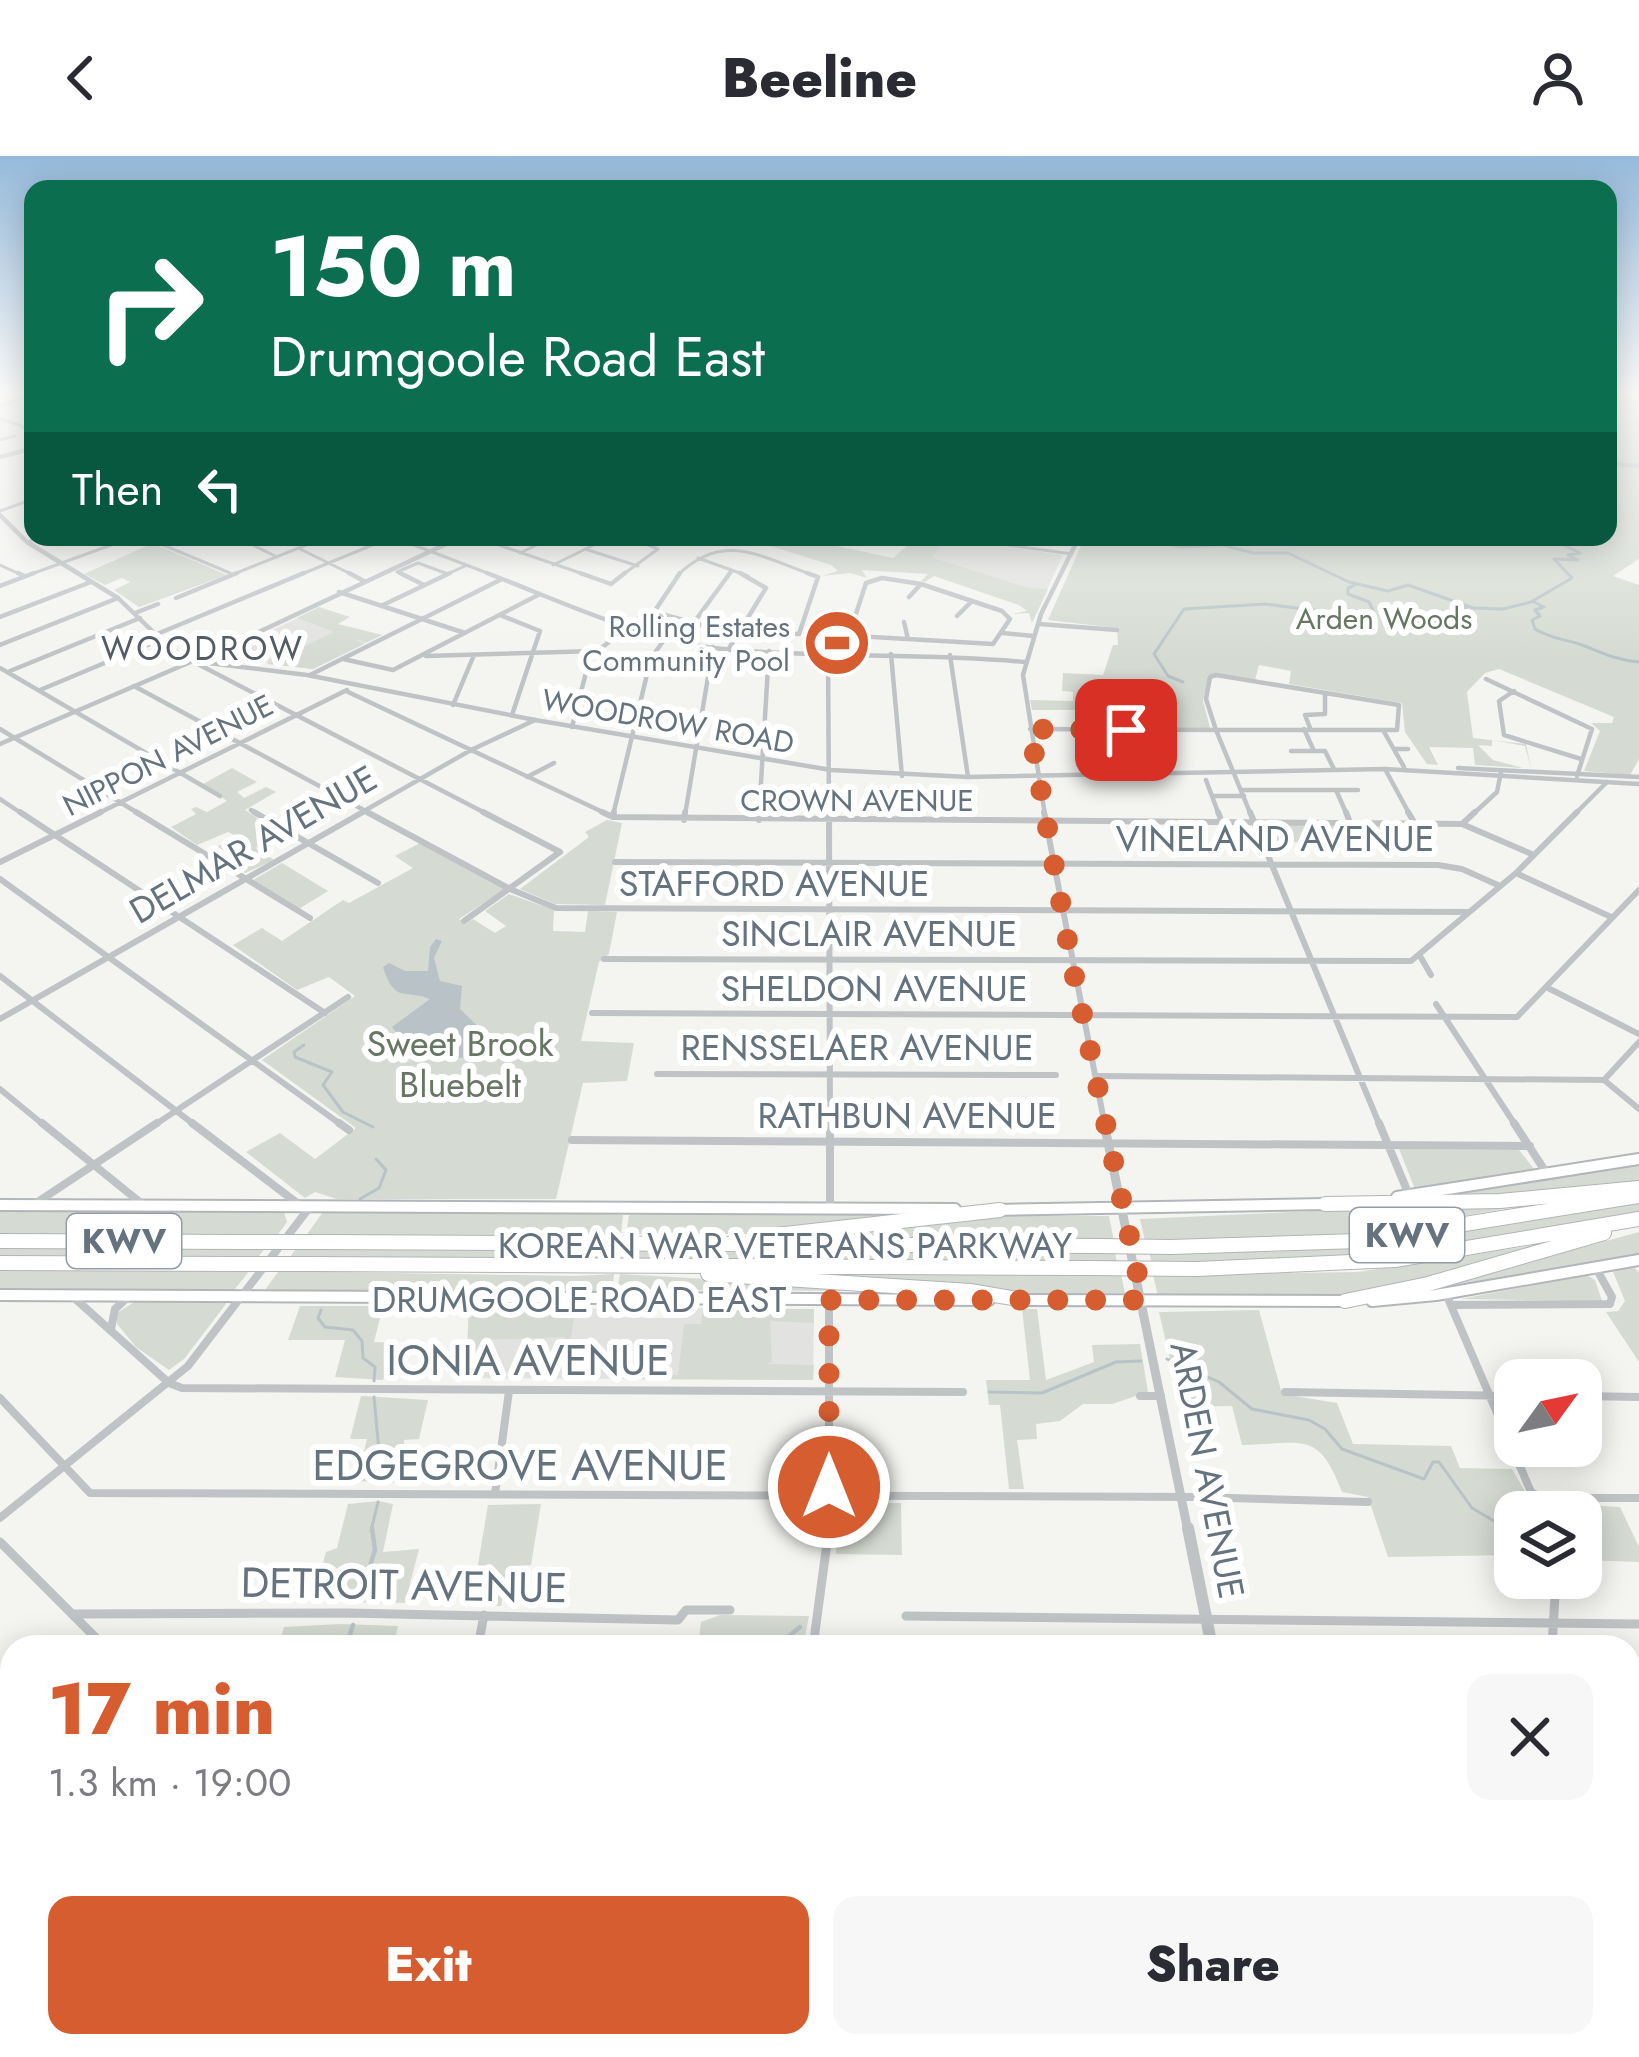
<!DOCTYPE html>
<meta charset="utf-8">
<style>
:root{--surface:#fff;--page:#f7f7f7;--text:#2b2b33;--muted:#7c7c81;--accent:#d55d30}
body{margin:0;font-family:Jost,sans-serif;background:var(--page);color:var(--text);height:100vh;display:flex;flex-direction:column;font-size:45px;white-space:nowrap}
*{box-sizing:border-box;margin:0}
p{font-size:39px;color:var(--muted)}
.icon{flex:none;width:66px;height:66px;fill:none;stroke:currentColor;stroke-width:2;stroke-linecap:round;stroke-linejoin:round}
.map{position:relative;flex:1;overflow:hidden}
.details{position:absolute;left:0px;top:1479px;width:1641px;height:423px;display:flex;flex-direction:column;background:var(--surface);border-radius:36px 36px 0 0;box-shadow:0 6px 30px #0003}
.details>*{flex:none}
.banner{position:absolute;left:24px;top:24px;width:1593px;height:366px;border-radius:24px;box-shadow:0 6px 30px #0003;background:#0b6e4f;color:#fff;overflow:hidden}
.needle{width:78px;rotate:57deg}
.buttons{position:absolute;left:1494px;top:1203px;display:grid;gap:24px}
.buttons a{display:grid;place-items:center;width:108px;height:108px;border-radius:24px;background:var(--surface);box-shadow:0 6px 30px #0003;font-size:60px}
.pin{position:absolute;display:grid;place-items:center;width:102px;height:102px;color:#fff;margin:-51px;border-radius:24px;box-shadow:0 6px 18px #0006}
.me{position:absolute;width:132px;margin:-66px;rotate:0deg;stroke-linejoin:round;filter:drop-shadow(0 0 9px #0008)}
.turn{display:flex;align-items:center;gap:42px;height:252px;padding:0 48px;font-size:54px}
.turn .icon{width:156px;height:156px;stroke-width:2.5}
.turn b{display:block;font-size:84px;line-height:102px}
.then{display:flex;align-items:center;height:114px;padding:0 48px;background:#0003;gap:24px;font-size:45px}
.round{display:grid;place-items:center;flex:none;width:126px;height:126px;border-radius:24px;background:var(--page)}
.overview{display:flex;align-items:center;justify-content:space-between;height:204px;padding:0 48px}
h1{font-size:72px;font-weight:800;line-height:90px;color:var(--accent)}
.button{display:flex;gap:24px;margin-top:auto;padding:24px 48px}
.button a{flex:1;height:138px;border-radius:24px;background:var(--accent);color:#fff;font-size:48px;font-weight:800;line-height:138px;text-align:center}
.button a+a{background:var(--page);color:var(--text)}
header{display:flex;justify-content:space-between;align-items:center;height:156px;padding:0 48px;background:var(--surface);font-size:54px;font-weight:800}
.map>svg:first-child{display:block}
.built{fill:#e2e3e1}
.green{fill:#d5dbd2}
.water{fill:#b9c3c7}
.lines{fill:none;stroke-linecap:round;stroke-linejoin:round}
.stream-far1{stroke:#b9c3c7;stroke-width:3}
.stream{stroke:#b9c3c7;stroke-width:4.5}
.secondary-casing{stroke:#b2b6ba;stroke-width:14}
.motorway-casing{stroke:#b2b5b8;stroke-width:16}
.minor-far4{stroke:#bfc3c6;stroke-width:3}
.minor-far3{stroke:#bfc3c6;stroke-width:4.5}
.minor-far2{stroke:#bfc3c6;stroke-width:6}
.minor-far1{stroke:#bfc3c6;stroke-width:8}
.minor{stroke:#bfc3c6;stroke-width:9}
.tertiary-far3{stroke:#bfc3c6;stroke-width:4.5}
.tertiary-far2{stroke:#bfc3c6;stroke-width:6}
.tertiary-far1{stroke:#bfc3c6;stroke-width:9}
.tertiary{stroke:#bfc3c6;stroke-width:12}
.secondary{stroke:#fff;stroke-width:10}
.motorway{stroke:#fff;stroke-width:14}
.rail{stroke:#a1a6aa;stroke-width:4.5;stroke-dasharray:27 14;stroke-linecap:butt}
.motorway-bridge-casing{stroke:#b2b5b8;stroke-width:16;stroke-linecap:butt}
.motorway-bridge{stroke:#fff;stroke-width:14}
.route{stroke:#d55d30;stroke-width:21;stroke-dasharray:0 37.8}
.labels{text-anchor:middle;dominant-baseline:central;stroke-width:12;stroke-linejoin:round;paint-order:stroke}
.far-park-label{font-size:30px;fill:#677764;stroke:#fff}
.far-poi-label{font-size:30px;fill:#65737f;stroke:#fff;text-anchor:end}
.far-street-label{font-size:30px;fill:#65737f;stroke:#fff}
.far-neighbourhood-label{font-size:33px;letter-spacing:3px;fill:#535c65;stroke:#fff}
.shield{fill:#fff;stroke:#939da5;stroke-width:3}
.shield-label{font-size:33px;font-weight:bold;fill:#65737f}
.street-label{font-size:36px;fill:#65737f;stroke:#fff}
.park-label{font-size:36px;fill:#677764;stroke:#fff}
.near-street-label{font-size:42px;fill:#65737f;stroke:#fff}
</style>
<header><svg class="icon" aria-label="back" viewBox="0 0 24 24"><path d="M15 5l-7 7 7 7"/></svg>Beeline<svg class="icon" aria-label="person" viewBox="0 0 24 24"><circle cx="12" cy="8" r="4"/><path d="M4 21q1-7 8-7t8 7"/></svg></header>
<div class="map">
<svg width="1639" height="1901" viewBox="0 0 1639 1901">
<rect width="100%" height="100%" fill="#f4f4f1"/>
<!-- built -->
<path class="built" d="M944,382L1063,399L1045,438L932,402Z
M302,460L382,479L313,513L217,500Z
M606,1152L610,1161L669,1162L671,1152L814,1153L813,1224L461,1222L469,1185L468,1155Z
M444,1890H607L604,1901H443Z"/>
<!-- green -->
<path class="green" d="M1608,236H1639V309L1608,306Z
M1608,308L1639,311V403L1613,420L1639,429V603L1630,619L1584,615L1600,575L1591,567H1612L1614,561L1499,513L1485,517L1467,536L1473,582L1526,588L1531,612L1525,590L1492,584V590L1478,589L1493,604L1523,612L1475,609L1473,592L1429,591L1438,609L1427,608L1405,576L1402,547L1289,528L1291,515L1259,509L1255,524L1209,519L1203,545L1210,572H1101L1092,554H1032L1030,544L1073,545V536L1062,535L1063,517L1103,519L1113,489H1118L1117,472L1048,464L1085,381H1608Z
M742,381H831L827,388L893,402L910,387C903,387 894,387 887,383V381L905,387L910,384L900,381L909,382L913,386L919,381L944,382L933,402L1029,432L1048,433L1032,467L1029,457L1012,458L1027,455L1019,449L934,420L925,426L921,425L928,418L862,414L867,422L850,417L822,420L838,415L831,409Z
M151,388L157,389L227,419L139,451L114,434L130,426L122,422L105,429L84,418Z
M319,451L350,461L338,468L382,479L367,486L354,483L364,488L313,513L267,508L334,476L297,462Z
M232,612L257,626L237,636L244,642L266,631L276,636L245,654L281,678L256,692L274,704L245,717L212,695L234,679L228,676L197,689L171,671L196,658L191,653L196,651L207,656L227,645L203,628Z
M607,664L622,667L605,749L555,748L520,733L589,681L585,676Z
M1265,667L1378,668L1388,687L1266,686L1261,673Z
M420,687L505,733L459,763L465,768L473,763L495,777L506,770L485,755L509,738L554,754L553,775L585,776L588,755L617,756L609,798L599,806L581,885L634,887L627,925L583,927L556,1043H337L315,1036L305,1042L246,996L280,977L315,1003L356,972L262,904L355,840L329,821L297,834L233,789L262,772L282,785L343,744L349,747L413,712L395,700Z
M282,707L328,735L299,753L253,724Z
M1399,993L1519,994L1534,1013L1415,1033Z
M1639,1009V1030L1405,1046Z
M1557,1044L1350,1079L1145,1085L1140,1063Z
M1639,1046V1060L1400,1099L1152,1109L1149,1095L1268,1096L1378,1088Z
M0,1055L284,1056L287,1066L276,1081L0,1078Z
M323,1056L612,1058L623,1059L621,1078L305,1081Z
M629,1059L657,1058L925,1059L780,1078H626Z
M998,1060H1109L1114,1085L797,1083Z
M1639,1076V1099L1420,1136Z
M1562,1085L1416,1129L1356,1139L1158,1140L1153,1119L1358,1116Z
M0,1090L266,1091L256,1104L0,1103Z
M297,1091L618,1093L616,1106L288,1104Z
M623,1093L1115,1096L1117,1108L621,1105Z
M1633,1111L1639,1116V1206L1606,1156L1618,1155L1625,1145L1613,1116Z
M251,1113L234,1134L0,1133V1114Z
M279,1115L575,1120L614,1118L612,1137L264,1135Z
M620,1118L918,1135L617,1134Z
M808,1118L1121,1119L1125,1137L1042,1139Z
M1587,1119L1595,1124L1602,1145L1461,1143Z
M136,1145L224,1146L226,1148L184,1203L169,1214L136,1191L117,1168V1157Z
M300,1150H383L374,1186L394,1187L383,1224L335,1221L345,1184H288Z
M469,1151L566,1154L568,1162H574L570,1188H565V1181L483,1184L477,1194H467Z
M703,1153H814V1167L770,1165L772,1206L767,1208L814,1209L813,1224L623,1223L612,1211L652,1208L651,1219H678L684,1168H701Z
M1022,1153H1037L1046,1224L1094,1206L1092,1189L1140,1188L1148,1236L1112,1248H1083L1060,1265L1036,1268L1037,1283L1017,1284L1024,1333H1009L1000,1249H989L986,1224H1030Z
M1259,1154L1282,1238L1337,1247L1353,1288L1451,1290L1460,1312L1512,1313L1531,1346L1620,1351L1639,1391V1406L1581,1404V1356H1515V1399L1388,1401L1368,1341L1342,1336C1318,1273 1303,1288 1242,1289L1232,1250L1181,1251L1159,1156Z
M361,1240L428,1244L419,1283L404,1284L402,1327L357,1325L367,1283H350Z
M379,1345L393,1348L383,1396L419,1393L405,1447L313,1445L326,1396L337,1392L348,1348Z
M901,1347L902,1399L836,1398L839,1348Z
M541,1348L531,1409L509,1410L501,1450H471L488,1349Z
M720,1459L809,1460L803,1491H698L701,1466Z
M340,1468L398,1470L393,1491H278L284,1471Z"/>
<!-- water -->
<path class="water" d="M436,783L442,785L434,802L440,825L462,830L460,853L490,882C481,910 447,902 429,896L422,900L409,893L392,871L430,843C406,833 394,848 383,811L389,807L405,815H428L430,791Z"/>
<g class="lines">
<!-- stream-far1 -->
<path class="stream-far1" d="M0,250L28,240
M0,263L22,270L33,280
M1113,381H1119
M1132,381L1181,391L1223,389L1253,397H1288L1349,426L1388,435L1408,429L1473,452L1503,453L1531,446L1572,422L1554,403L1578,404L1568,399L1580,397L1547,381
M1534,446L1544,451L1535,454L1540,460L1532,464L1535,473C1551,483 1565,483 1582,489C1603,497 1615,504 1639,506
M1434,465L1440,457L1466,452
M1183,526L1168,520L1154,498L1184,453L1265,448L1336,457L1373,454L1369,446L1348,438V432L1355,429
M304,889L294,896L295,901L332,916L323,929L343,956L373,971
M360,1043L379,1032L386,1014L376,1003
M321,1154L318,1162L325,1171L353,1174L362,1185L363,1202L375,1211L374,1225
M1167,1203L1219,1226L1252,1253L1309,1264L1325,1273L1342,1293L1424,1323L1433,1306H1439L1472,1352L1494,1365L1515,1369
M989,1236L1042,1237L1116,1206L1141,1205
M374,1241L382,1328
M371,1375L378,1346"/>
<!-- stream -->
<path class="stream" d="M359,1445L375,1394L372,1372
M346,1491L353,1469
M776,1491L800,1471"/>
<defs>
<path id="secondary" d="M1397,1041L1639,1003
M0,1049L955,1053
M995,1054L1326,1048
M0,1139L989,1144
M1024,1144L1349,1145
M1372,1145L1436,1139L1639,1104"/>
<path id="motorway" d="M1325,1048L1500,1045L1639,1032
M757,1081L1000,1054
M0,1085L249,1086
M321,1086L1099,1090
M1171,1091L1359,1085L1639,1040
M0,1107L236,1108
M307,1108L1085,1112
M1197,1113L1395,1104L1639,1063
M708,1118L970,1135L1024,1144
M1345,1145L1428,1128L1604,1077"/>
</defs>
<!-- secondary casing -->
<use href="#secondary" class="secondary-casing"/>
<!-- motorway casing -->
<use href="#motorway" class="motorway-casing"/>
<!-- minor-far4 -->
<path class="minor-far4" d="M0,284L15,280
M0,355L33,343
M144,381L230,417
M237,381L277,401
M393,381L495,420
M497,381L492,385L496,388L589,420
M950,381L1072,398
M1036,381H1050
M27,386L43,381
M298,392L355,420
M585,393L638,410
M520,397L553,381
M698,402L748,420
M0,409L24,420
M553,409L610,381
M26,420L133,381
M229,420L326,381
M297,420L392,381
M406,420L397,416L418,407L448,418
M443,420L465,410
M621,420L658,393L629,381
M677,420C724,373 762,402 816,420
M728,420L732,415"/>
<!-- minor-far3 -->
<path class="minor-far3" d="M18,417L24,420
M349,417L364,425
M400,417L424,429
M487,417C565,447 647,487 732,494C829,502 927,497 1025,506
M580,417L611,428L625,417
M680,417L654,456L731,477L799,478L818,421L807,417
M882,422L921,428L1002,455L1010,463L993,488L856,480L851,473L866,427Z
M0,430L34,417
M339,436L465,477
M909,441L921,428
M176,442L237,417
M381,450L450,417
M135,457L158,448
M500,459L540,475L512,559
M957,460L972,445
M0,461L91,426
M904,466L908,483
M1039,468L1117,474
M692,469L730,417
M1002,477L1033,480
M157,478L304,417
M0,489L118,442
M728,494L766,432L740,417
M828,496L829,659
M891,498L902,620
M950,499L968,621
M426,500L596,495
M343,503L393,514L540,438
M192,505L489,659
M0,512L220,640
M10,515L140,462
M310,519L500,424
M1216,519L1399,549L1397,574H1216L1206,543L1210,521Z
M1486,523L1592,573L1577,620
M134,530L373,659
M40,534L162,483
M346,535L609,659
M1514,535L1499,545L1504,579L1581,603
M453,549L474,499
M572,571L590,501L644,458
M1310,572L1305,559L1325,558V537
M0,573L141,659
M1030,573L1216,574
M1304,573L1314,595
M1216,574L1251,659
M1383,574L1404,611
M1394,593H1408
M1291,595H1325L1334,613
M1385,613L1410,659
M527,621L554,607
M1206,624L1219,659
M1242,634H1358
M1336,634L1347,659
M1212,640H1244
M0,643L24,659
M251,654L260,659
M95,659L347,534
M357,659L471,594L535,564
M613,659L651,502L667,480
M685,659L713,491
M759,659L769,495
M1472,659L1497,636L1501,616
M1574,659L1607,626"/>
<!-- minor-far2 -->
<path class="minor-far2" d="M20,656L325,857
M136,656L310,762
M254,656L378,727
M367,656L510,733L556,752L1469,756
M602,656L613,661L1462,668L1534,699
M829,656L830,970
M1218,656L1222,666
M1250,656L1380,970
M1346,656L1349,664
M1408,656L1414,666
M613,661L614,656
M684,664L685,656
M759,664V656
M1462,668L1475,656
M0,706L101,656
M615,706L1438,709L1462,713L1500,730
M1516,717L1611,761
M0,723L343,970
M464,765L560,696L483,656
M1420,800L1431,819
M604,803L1411,805L1516,717L1577,656
M0,820L196,970
M1546,831L1639,878
M1436,848L1516,970
M592,857L1517,861L1639,734
M0,863L363,656
M657,918L1056,919
M1096,920L1604,924L1639,886
M1604,924L1639,953
M0,933L45,970
M153,970L348,841"/>
<!-- minor-far1 -->
<path class="minor-far1" d="M42,967L141,1047
M192,967L297,1047
M339,967L349,974
M830,967V1053
M1379,967L1409,1039
M1514,967L1547,1018
M572,984L1530,990
M36,1047L157,967
M1446,1138L1531,1336L1542,1342H1639
M71,1139L169,1227L182,1232L963,1236
M1453,1149L1610,1148L1612,1141L1596,1112
M111,1173L115,1153L129,1140
M1285,1236L1515,1240
M1140,1240H1161
M1581,1240L1639,1241
M0,1242L90,1337L1196,1341L1368,1346
M495,1338L509,1235
M0,1362L188,1210L309,1052
M829,1375V1144"/>
<!-- minor -->
<path class="minor" d="M0,1386L105,1491
M73,1458L349,1457L678,1464L686,1454H730
M906,1460L1639,1468
M478,1491L484,1459
M813,1491L829,1372
M1552,1491L1556,1422
M0,1719L12,1735
M0,1807H12
M106,1890L113,1897
M405,1890L410,1901
M953,1890L954,1901
M1108,1890L1110,1901
M89,1901L96,1890
M622,1901L630,1890
M649,1901L656,1890"/>
<!-- tertiary-far3 -->
<path class="tertiary-far3" d="M0,301L33,292
M1608,307L1639,310
M0,359L27,386L118,442L172,494L192,505L307,519L535,564L831,614L968,621L1385,613L1639,628
M0,588L244,483L461,381
M1458,612L1639,621
M1045,659L1023,519L1041,458L1079,381"/>
<!-- tertiary-far2 -->
<path class="tertiary-far2" d="M1044,656L1105,970"/>
<!-- tertiary-far1 -->
<path class="tertiary-far1" d="M1104,967L1188,1375"/>
<!-- tertiary -->
<path class="tertiary" d="M1188,1372L1212,1491
M1629,1734L1639,1731
M1278,1890L1280,1901
M867,1901L894,1890"/>
<!-- secondary -->
<use href="#secondary" class="secondary"/>
<!-- motorway -->
<use href="#motorway" class="motorway"/>
<!-- rail -->
<path class="rail" d="M0,1540L12,1554
M252,1890L259,1901"/>
<defs>
<path id="motorway-bridge" d="M249,1086H321
M1099,1090L1171,1091
M236,1108H307
M1085,1112L1197,1113"/>
</defs>
<!-- motorway-bridge casing -->
<use href="#motorway-bridge" class="motorway-bridge-casing"/>
<!-- motorway-bridge -->
<use href="#motorway-bridge" class="motorway-bridge"/>
</g>
<!-- sky -->
<linearGradient id="sky" x2="0" y2="1"><stop stop-color="#95badb"/><stop offset="0.47" stop-color="#fafaf9"/><stop offset="1" stop-color="#fafaf9" stop-opacity="0"/></linearGradient>
<rect width="1639" height="502" fill="url(#sky)"/>
<g class="lines">
<!-- route -->
<path class="route" d="M829,1331V1144H1143L1071,804L1030,573L1126,574"/>
</g>
<!-- icons -->
<defs>
<symbol id="stadium-disc" viewBox="-11 -11 22 22"><circle r="9.5" fill="#d55d30" stroke="#fff"/><path d="M0-5a6.5 5 0 1 0 0 10a6.5 5 0 1 0 0-10ZM-3.5-1.8h7v3.6h-7Z" fill="#fff"/></symbol>
</defs>
<g fill-rule="evenodd">
<use href="#stadium-disc" x="799" y="449" width="76" height="76"/>
</g>
<g class="labels">
<!-- far-park labels -->
<g class="far-park-label">
<text x="1384" y="462">Arden Woods</text>
</g>
<!-- far-poi labels -->
<g class="far-poi-label">
<text x="790" y="470">Rolling Estates<tspan x="790" dy="34">Community Pool</tspan></text>
</g>
<!-- far-street labels -->
<g class="far-street-label">
<text transform="translate(668 565) rotate(10)">WOODROW ROAD</text>
<text transform="translate(168 599) rotate(-27)">NIPPON AVENUE</text>
<text x="857" y="644">CROWN AVENUE</text>
</g>
<!-- far-neighbourhood labels -->
<g class="far-neighbourhood-label">
<text x="203" y="492">WOODROW</text>
</g>
<!-- shield labels -->
<g class="shield">
<rect x="1350" y="1052" width="114" height="54" rx="9"/>
<rect x="67" y="1058" width="114" height="54" rx="9"/>
</g>
<g class="shield-label">
<text x="1407" y="1079">KWV</text>
<text x="124" y="1085">KWV</text>
</g>
<!-- street labels -->
<g class="street-label">
<text x="1275" y="682">VINELAND AVENUE</text>
<text transform="translate(253 688) rotate(-30)">DELMAR AVENUE</text>
<text x="774" y="727">STAFFORD AVENUE</text>
<text x="869" y="777">SINCLAIR AVENUE</text>
<text x="874" y="832">SHELDON AVENUE</text>
<text x="857" y="891">RENSSELAER AVENUE</text>
<text x="907" y="959">RATHBUN AVENUE</text>
<text x="785" y="1089">KOREAN WAR VETERANS PARKWAY</text>
<text x="579" y="1143">DRUMGOOLE ROAD EAST</text>
<text transform="translate(1208 1314) rotate(79)">ARDEN AVENUE</text>
</g>
<!-- park labels -->
<g class="park-label">
<text x="460" y="887">Sweet Brook<tspan x="460" dy="41">Bluebelt</tspan></text>
</g>
<!-- near-street labels -->
<g class="near-street-label">
<text x="528" y="1204">IONIA AVENUE</text>
<text x="520" y="1309">EDGEGROVE AVENUE</text>
<text transform="translate(404 1429) rotate(1)">DETROIT AVENUE</text>
</g>
</g>
</svg>
<div class="buttons">
<a><svg class="needle" viewBox="-14 -14 28 28"><path d="M0-13l5 13h-10z" fill="#e53935"/><path d="M0 13l5-13h-10z" fill="#7c7c81"/></svg></a>
<a><svg class="icon" aria-label="layers" viewBox="0 0 24 24"><path d="M12 4l9 5-9 5-9-5zM3 14l9 5 9-5"/></svg></a>
</div>
<div class="pin" style="left:1126px;top:574px;background:#d93025"><svg class="icon" aria-label="arrive" viewBox="0 0 24 24"><path d="M6 21V4h12l-3 4 3 4H6"/></svg></div>
<svg class="me" style="left:829px;top:1331px" viewBox="-20 -20 40 40"><circle r="17" fill="#d55d30" stroke="#fff" stroke-width="3"/><path d="M0-11L8 9 0 5-8 9z" fill="#fff"/></svg>
<div class="banner">
<div class="turn"><svg class="icon" aria-label="right" viewBox="0 0 24 24"><path d="M7 20v-9h11M14 6l5 5-5 5"/></svg><div><b>150 m</b>Drumgoole Road East</div></div>
<div class="then">Then<svg class="icon" aria-label="left" viewBox="0 0 24 24"><path d="M17 20v-9H6M10 6l-5 5 5 5"/></svg></div>
</div>
<section class="details">
<div class="overview"><div><h1>17 min</h1><p>1.3 km · 19:00</p></div><a class="round"><svg class="icon" aria-label="close" viewBox="0 0 24 24"><path d="M6 6l12 12M18 6L6 18"/></svg></a></div>
<div class="button"><a>Exit</a><a>Share</a></div>
</section>
</div>
